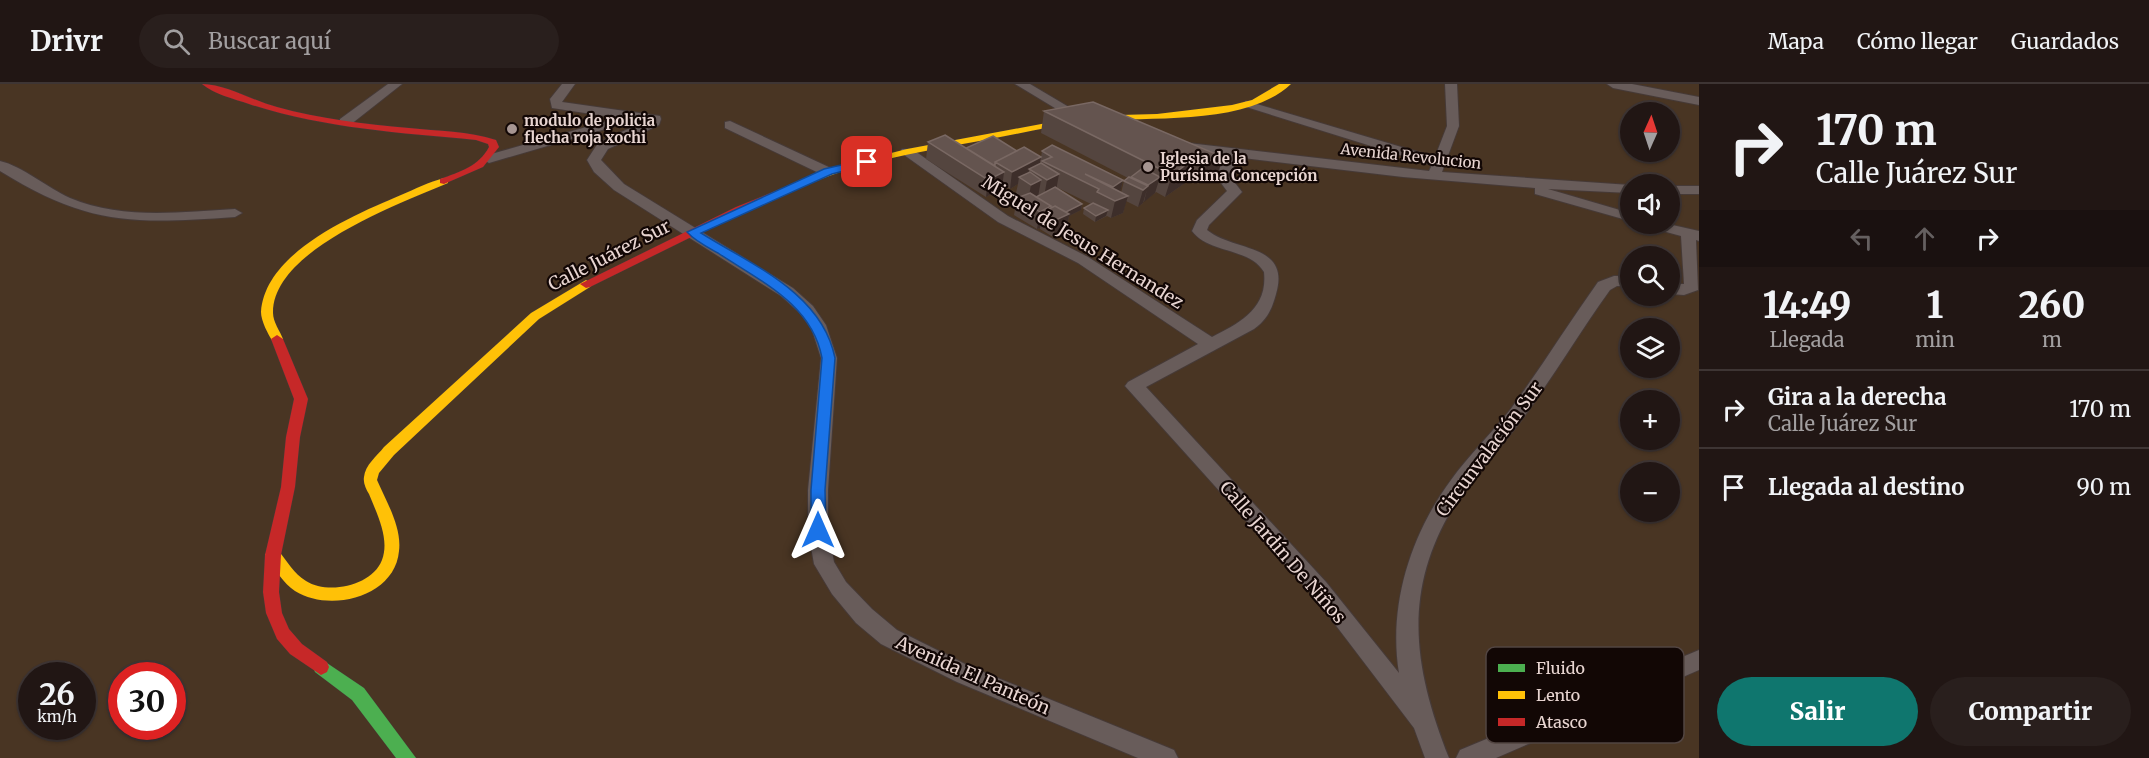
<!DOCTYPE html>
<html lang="es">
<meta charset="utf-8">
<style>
:root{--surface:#211614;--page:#291f1d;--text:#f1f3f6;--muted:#a29fa0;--line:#3e3534;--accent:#0f766e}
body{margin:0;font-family:Merriweather,serif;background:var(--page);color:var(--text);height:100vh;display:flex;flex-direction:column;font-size:22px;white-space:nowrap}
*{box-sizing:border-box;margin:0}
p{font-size:20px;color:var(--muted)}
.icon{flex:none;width:33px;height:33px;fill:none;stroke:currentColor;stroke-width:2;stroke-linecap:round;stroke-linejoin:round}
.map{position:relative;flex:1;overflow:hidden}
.drawer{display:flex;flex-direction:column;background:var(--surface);width:450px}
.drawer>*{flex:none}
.top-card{background:#211614;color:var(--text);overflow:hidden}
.needle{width:39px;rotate:3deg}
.fabs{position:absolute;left:1620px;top:18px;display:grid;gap:12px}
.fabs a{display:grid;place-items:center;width:60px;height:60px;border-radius:50%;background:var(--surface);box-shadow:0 2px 4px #0004,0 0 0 2px var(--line);font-size:30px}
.speed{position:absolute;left:18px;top:578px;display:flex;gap:12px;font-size:30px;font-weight:700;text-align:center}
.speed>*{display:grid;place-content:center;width:78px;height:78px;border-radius:50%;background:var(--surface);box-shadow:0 2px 4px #0004,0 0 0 2px var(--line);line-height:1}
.speed small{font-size:15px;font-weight:400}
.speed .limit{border:9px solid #d22;background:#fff;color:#111}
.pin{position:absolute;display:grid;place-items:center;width:51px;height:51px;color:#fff;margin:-26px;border-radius:12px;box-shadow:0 3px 9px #0006}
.me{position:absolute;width:66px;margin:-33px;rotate:0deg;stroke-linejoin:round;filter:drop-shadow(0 0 4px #0008)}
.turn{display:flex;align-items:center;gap:21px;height:126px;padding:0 18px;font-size:27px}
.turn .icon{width:78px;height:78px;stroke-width:2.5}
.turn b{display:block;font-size:42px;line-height:51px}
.lanes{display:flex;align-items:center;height:57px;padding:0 18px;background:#0003;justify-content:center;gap:30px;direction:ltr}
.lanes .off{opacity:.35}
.eta{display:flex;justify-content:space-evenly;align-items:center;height:102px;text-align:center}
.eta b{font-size:36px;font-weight:800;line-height:42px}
.button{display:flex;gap:12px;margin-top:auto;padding:12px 18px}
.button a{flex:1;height:69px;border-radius:36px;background:var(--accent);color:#fff;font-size:24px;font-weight:800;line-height:69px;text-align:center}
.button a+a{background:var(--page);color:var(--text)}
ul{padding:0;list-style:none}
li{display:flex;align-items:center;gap:18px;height:78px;padding:0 18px;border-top:2px solid var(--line)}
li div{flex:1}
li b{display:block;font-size:22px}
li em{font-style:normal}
header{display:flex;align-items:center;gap:36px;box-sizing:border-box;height:84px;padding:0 30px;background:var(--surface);border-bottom:2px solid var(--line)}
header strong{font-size:28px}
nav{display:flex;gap:33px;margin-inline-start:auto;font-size:21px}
.search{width:420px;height:54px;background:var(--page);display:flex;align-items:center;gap:15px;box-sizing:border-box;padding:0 21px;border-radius:33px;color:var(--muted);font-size:22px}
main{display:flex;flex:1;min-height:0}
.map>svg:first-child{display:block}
.green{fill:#493523;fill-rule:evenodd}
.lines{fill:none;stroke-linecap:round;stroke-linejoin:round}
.street-casing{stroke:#463a37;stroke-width:2}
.fast-casing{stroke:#463a37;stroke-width:1}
.slow-casing{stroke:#463a37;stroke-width:1}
.jam-casing{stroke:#463a37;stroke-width:1}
.street{fill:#685c5a;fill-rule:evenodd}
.fast{fill:#4caf50;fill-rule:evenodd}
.slow{fill:#ffc107;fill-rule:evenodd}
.jam{fill:#c62828;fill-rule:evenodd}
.wall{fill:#54453f}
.shaded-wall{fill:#3d2e2a}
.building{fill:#64544f;stroke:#796863;stroke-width:1.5}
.route{fill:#1a73e8;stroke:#114b97;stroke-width:1.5}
.poi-dot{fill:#a69591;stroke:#120705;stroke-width:2}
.labels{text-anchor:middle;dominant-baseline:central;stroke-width:4.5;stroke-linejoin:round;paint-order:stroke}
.far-poi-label{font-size:15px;font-weight:bold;fill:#e8d5d1;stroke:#120705;text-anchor:start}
.far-street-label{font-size:15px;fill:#e8d5d1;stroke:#120705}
.street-label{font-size:18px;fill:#e8d5d1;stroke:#120705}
.key{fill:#120705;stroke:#524542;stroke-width:1.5}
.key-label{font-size:16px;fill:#e8d5d1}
</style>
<header>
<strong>Drivr</strong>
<div class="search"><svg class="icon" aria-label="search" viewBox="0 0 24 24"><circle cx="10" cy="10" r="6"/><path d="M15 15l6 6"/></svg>Buscar aquí</div>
<nav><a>Mapa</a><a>Cómo llegar</a><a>Guardados</a></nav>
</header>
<main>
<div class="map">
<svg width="1699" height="674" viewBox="0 0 1699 674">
<rect width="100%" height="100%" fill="#2c1d1b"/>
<!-- green -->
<path class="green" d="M0,0H1699V674H0ZM1630,28H1670V68H1630ZM1630,100H1670V140H1630ZM1630,172H1670V212H1630ZM1630,244H1670V284H1630ZM1630,316H1670V356H1630ZM1630,388H1670V428H1630ZM32,591H82V642H32ZM122,591H172V642H122Z"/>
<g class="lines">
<defs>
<path id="street" d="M388,0H402L350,41H340V35Z
M562,0H575L562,18L660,32L661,35L659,41L608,65L601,76L624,100L793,204L813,222L826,241L837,274L828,406V446L834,478L846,498L872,525L897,546L973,584L1174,666L1178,674H1138L957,598L881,560L856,539L832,510L814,480L808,446V406L821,274L812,246L801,230L781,212L614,106L594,88L587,76L598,59L645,37L636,36L489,79L482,75L484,72L618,34L552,24L550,15Z
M1015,0H1030L1089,35L1088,38H1078Z
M1445,0H1457L1459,42L1442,88L1630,101V109L1548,105L1630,129V137L1535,110V104L1403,93L1235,73L1232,95L1242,108L1209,141L1207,146C1234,168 1291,159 1276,210C1272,225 1267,236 1254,245L1146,303L1326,498L1399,589C1388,521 1411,450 1451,396C1469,371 1491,350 1510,326C1541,284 1568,240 1598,198L1614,192H1630V202H1617L1610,206C1579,249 1552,295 1520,338C1500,365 1476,389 1457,417C1401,505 1413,583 1449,674H1425L1414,644L1312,510L1125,302L1128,298L1198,260L1078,179L998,138L900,68L902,65H912L1008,132L1088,173L1212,253C1239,239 1268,225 1264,188C1249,163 1209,170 1192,147L1197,136L1227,107L1218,95L1222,71L1171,63V57L1429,87L1432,81L1240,21L1246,17L1250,18L1435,73L1447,42Z
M1607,0H1632L1699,13V21L1613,4Z
M730,37L833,85L835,88L828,92L823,91L725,44V38Z
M0,77C22,82 48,104 70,114C122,136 180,128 235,125L242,129L235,133C133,140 89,142 0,87Z
M1670,102H1699V110H1670Z
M1646,140H1668L1699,147V157L1696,156L1698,206L1684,211L1670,210V200H1684L1681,152L1648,143Z
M1699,566V586L1496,674H1456L1460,666Z"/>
<path id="fast" d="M321,575L364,604L416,674H396L352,616L315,588L313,583L315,578Z"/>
<path id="slow" d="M1279,0H1291C1244,44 1143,31 1084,38C1051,42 1018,50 985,56C926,67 864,76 809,100L805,101L800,98L824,86L907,65L1084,32L1157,30L1232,21L1252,16Z
M444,94L448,95V99C399,120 272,166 273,229C273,238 280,247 283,255L277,259L273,258C268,250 261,237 261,228C265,168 354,131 401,111C415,105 429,98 444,94Z
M586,196L592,200L590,203L539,235L394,371L379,389L377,396C386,417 402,443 399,467C395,513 330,529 295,507C283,499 276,486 268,476L265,471L268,466L273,465L278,466C287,477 294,490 306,497C328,511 372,502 382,476C390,455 377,430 369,410C366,405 363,399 364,393C365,381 377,372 384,363L531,229Z"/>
<path id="jam" d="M202,0C226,0 253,17 277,23C320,35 364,40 409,44C438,47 468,47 496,56L499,63L483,83L444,100L440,99V95C460,88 479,82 489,63L488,60L476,56C399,49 322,44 249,20C234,15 214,10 202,0Z
M805,95L810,98L809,100L744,127L590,203L586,204L580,200L736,123Z
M277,251L283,255L308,315L300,353L295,403L281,471L279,508L282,529L289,545L302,560L327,578L329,583L327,588L321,591L290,570L277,555L266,529L263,508L265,471L281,403L286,353L294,315L271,255Z"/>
</defs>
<!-- street casing -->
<use href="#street" class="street-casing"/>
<!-- fast casing -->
<use href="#fast" class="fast-casing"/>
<!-- slow casing -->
<use href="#slow" class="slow-casing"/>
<!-- jam casing -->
<use href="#jam" class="jam-casing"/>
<!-- street -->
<use href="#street" class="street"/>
<!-- fast -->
<use href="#fast" class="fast"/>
<!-- slow -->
<use href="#slow" class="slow"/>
<!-- jam -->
<use href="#jam" class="jam"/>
</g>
<!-- wall -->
<path class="wall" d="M1044,27L1223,73L1216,94L1198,99H1185L1165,113L1156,108L1155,109L1143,118V119L1138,123L1126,117L1123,129L1111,134L1107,132L1095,138L1083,130L1084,124L1091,120L1056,103L1082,120L1081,126L1069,132L1066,147L1053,153L1040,145V144L1037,145L1014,131L1017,114L1021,113L1016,109L1018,100L1010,105L1002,100V104L986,113L926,75L928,58L966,64L1017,67L1041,73L1042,67L1123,96L1120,108L1121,109L1124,97L1128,94L1041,49Z"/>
<!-- shaded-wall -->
<path class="shaded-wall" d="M1041,73L1038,90L1029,85L1028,95L1019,93L1018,100L1010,105L1012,88Z
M1223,73L1216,94L1198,99L1205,78Z
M1191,77L1185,99L1165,113L1172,91Z
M1004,88L1002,104L986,113L988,96Z
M1059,90L1056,107L1044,113L1047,96Z
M1160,93L1155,109L1144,118L1148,101Z
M1041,96L1038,113L1028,117L1031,101Z
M1123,96L1119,113L1110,114L1113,103Z
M1148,102L1143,119L1138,123L1143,106Z
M1128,112L1123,129L1111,134L1115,117Z
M1082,120L1081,126L1069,132L1066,147L1053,153L1057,134Z
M1051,122L1049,132L1043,128L1040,144L1037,145L1040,128Z
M1108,126L1106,132L1095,138L1096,132Z"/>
<!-- building -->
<path class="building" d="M1093,18L1223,73L1205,78L1191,77L1172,91L1044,27Z
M945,51L1004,88L988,96L928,58Z
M993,52L1017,67L995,78V82L966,64Z
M1052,61L1123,96L1113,103L1085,90L1128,112L1115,117L1097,108L1099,105L1042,77L1052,73L1042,67Z
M1024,63L1041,73L1012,88L995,78Z
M1041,79L1059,90L1047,96L1029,85Z
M1143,84L1160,93L1148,101L1131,93Z
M1030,88L1041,96L1031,101L1019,93Z
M1129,93L1148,102L1143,106L1124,97Z
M1055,103L1082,120L1066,128L1055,122L1051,124V122L1036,113Z
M1030,109L1051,122L1040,128L1017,114Z
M1093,119L1108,126L1096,132L1084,124Z
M1055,122L1069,130L1056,136L1043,128Z"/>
<!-- route -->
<path class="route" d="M867,75L872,78L871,80L832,90L701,149C752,181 822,209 835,274L825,406L826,446L818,452L811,446V406L822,274C812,220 760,197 718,169C707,163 695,157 687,148L824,85Z"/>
<!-- markers -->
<g class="poi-dot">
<circle cx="512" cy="45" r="6"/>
<circle cx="1148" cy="83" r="6"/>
</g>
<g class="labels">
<!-- far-poi labels -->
<g class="far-poi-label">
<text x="524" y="36">modulo de policia<tspan x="524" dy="17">flecha roja xochi</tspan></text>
<text x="1160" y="74">Iglesia de la<tspan x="1160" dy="17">Purísima Concepción</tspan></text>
</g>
<!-- far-street labels -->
<g class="far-street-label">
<text transform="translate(1411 72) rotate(6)">Avenida Revolucion</text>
</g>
<!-- street labels -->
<g class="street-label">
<text transform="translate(1083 158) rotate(32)">Miguel de Jesus Hernandez</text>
<text transform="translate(609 171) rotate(-27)">Calle Juárez Sur</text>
<text transform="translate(1489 365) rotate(-53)">Circunvalación Sur</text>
<text transform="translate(1283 468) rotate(49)">Calle Jardín De Niños</text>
<text transform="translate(973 591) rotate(24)">Avenida El Panteón</text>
</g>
</g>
<!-- legend -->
<rect x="1486" y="563" width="198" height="96" rx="9" class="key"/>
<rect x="1498" y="580" width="27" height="8" fill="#4caf50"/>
<rect x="1498" y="607" width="27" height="8" fill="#ffc107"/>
<rect x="1498" y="634" width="27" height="8" fill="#c62828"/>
<g class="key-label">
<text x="1536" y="590">Fluido</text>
<text x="1536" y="617">Lento</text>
<text x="1536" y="644">Atasco</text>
</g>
</svg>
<div class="fabs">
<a><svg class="needle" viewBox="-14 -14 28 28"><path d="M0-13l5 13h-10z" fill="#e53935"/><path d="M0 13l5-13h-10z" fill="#a29fa0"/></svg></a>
<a><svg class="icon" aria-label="sound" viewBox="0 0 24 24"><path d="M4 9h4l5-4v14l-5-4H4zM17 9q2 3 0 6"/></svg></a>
<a><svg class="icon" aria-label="search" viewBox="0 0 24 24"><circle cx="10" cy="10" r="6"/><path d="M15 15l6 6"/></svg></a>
<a><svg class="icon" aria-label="layers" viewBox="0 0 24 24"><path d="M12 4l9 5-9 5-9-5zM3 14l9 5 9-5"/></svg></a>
<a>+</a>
<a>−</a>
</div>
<div class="speed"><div>26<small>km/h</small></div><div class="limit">30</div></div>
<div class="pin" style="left:867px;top:78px;background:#d93025"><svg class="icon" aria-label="arrive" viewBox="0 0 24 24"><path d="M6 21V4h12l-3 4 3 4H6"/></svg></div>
<svg class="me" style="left:818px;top:446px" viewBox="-20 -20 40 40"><path d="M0-17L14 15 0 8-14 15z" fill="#1a73e8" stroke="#fff" stroke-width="4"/></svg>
</div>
<section class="drawer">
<div class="top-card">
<div class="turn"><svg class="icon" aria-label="right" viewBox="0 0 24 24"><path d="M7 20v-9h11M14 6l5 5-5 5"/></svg><div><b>170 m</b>Calle Juárez Sur</div></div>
<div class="lanes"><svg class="icon off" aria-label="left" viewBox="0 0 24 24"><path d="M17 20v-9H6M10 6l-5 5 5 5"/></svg><svg class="icon off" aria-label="ahead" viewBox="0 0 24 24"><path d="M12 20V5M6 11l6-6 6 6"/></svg><svg class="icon" aria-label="right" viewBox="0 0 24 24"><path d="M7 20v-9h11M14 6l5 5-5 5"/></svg></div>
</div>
<div class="eta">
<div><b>14:49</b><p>Llegada</p></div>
<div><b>1</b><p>min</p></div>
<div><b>260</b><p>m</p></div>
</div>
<ul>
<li><svg class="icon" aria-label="right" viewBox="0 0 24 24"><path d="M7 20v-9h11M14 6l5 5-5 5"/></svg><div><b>Gira a la derecha</b><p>Calle Juárez Sur</p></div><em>170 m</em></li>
<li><svg class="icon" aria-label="arrive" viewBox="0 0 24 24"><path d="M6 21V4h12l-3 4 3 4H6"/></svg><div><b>Llegada al destino</b></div><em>90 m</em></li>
</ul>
<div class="button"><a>Salir</a><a>Compartir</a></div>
</section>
</main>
